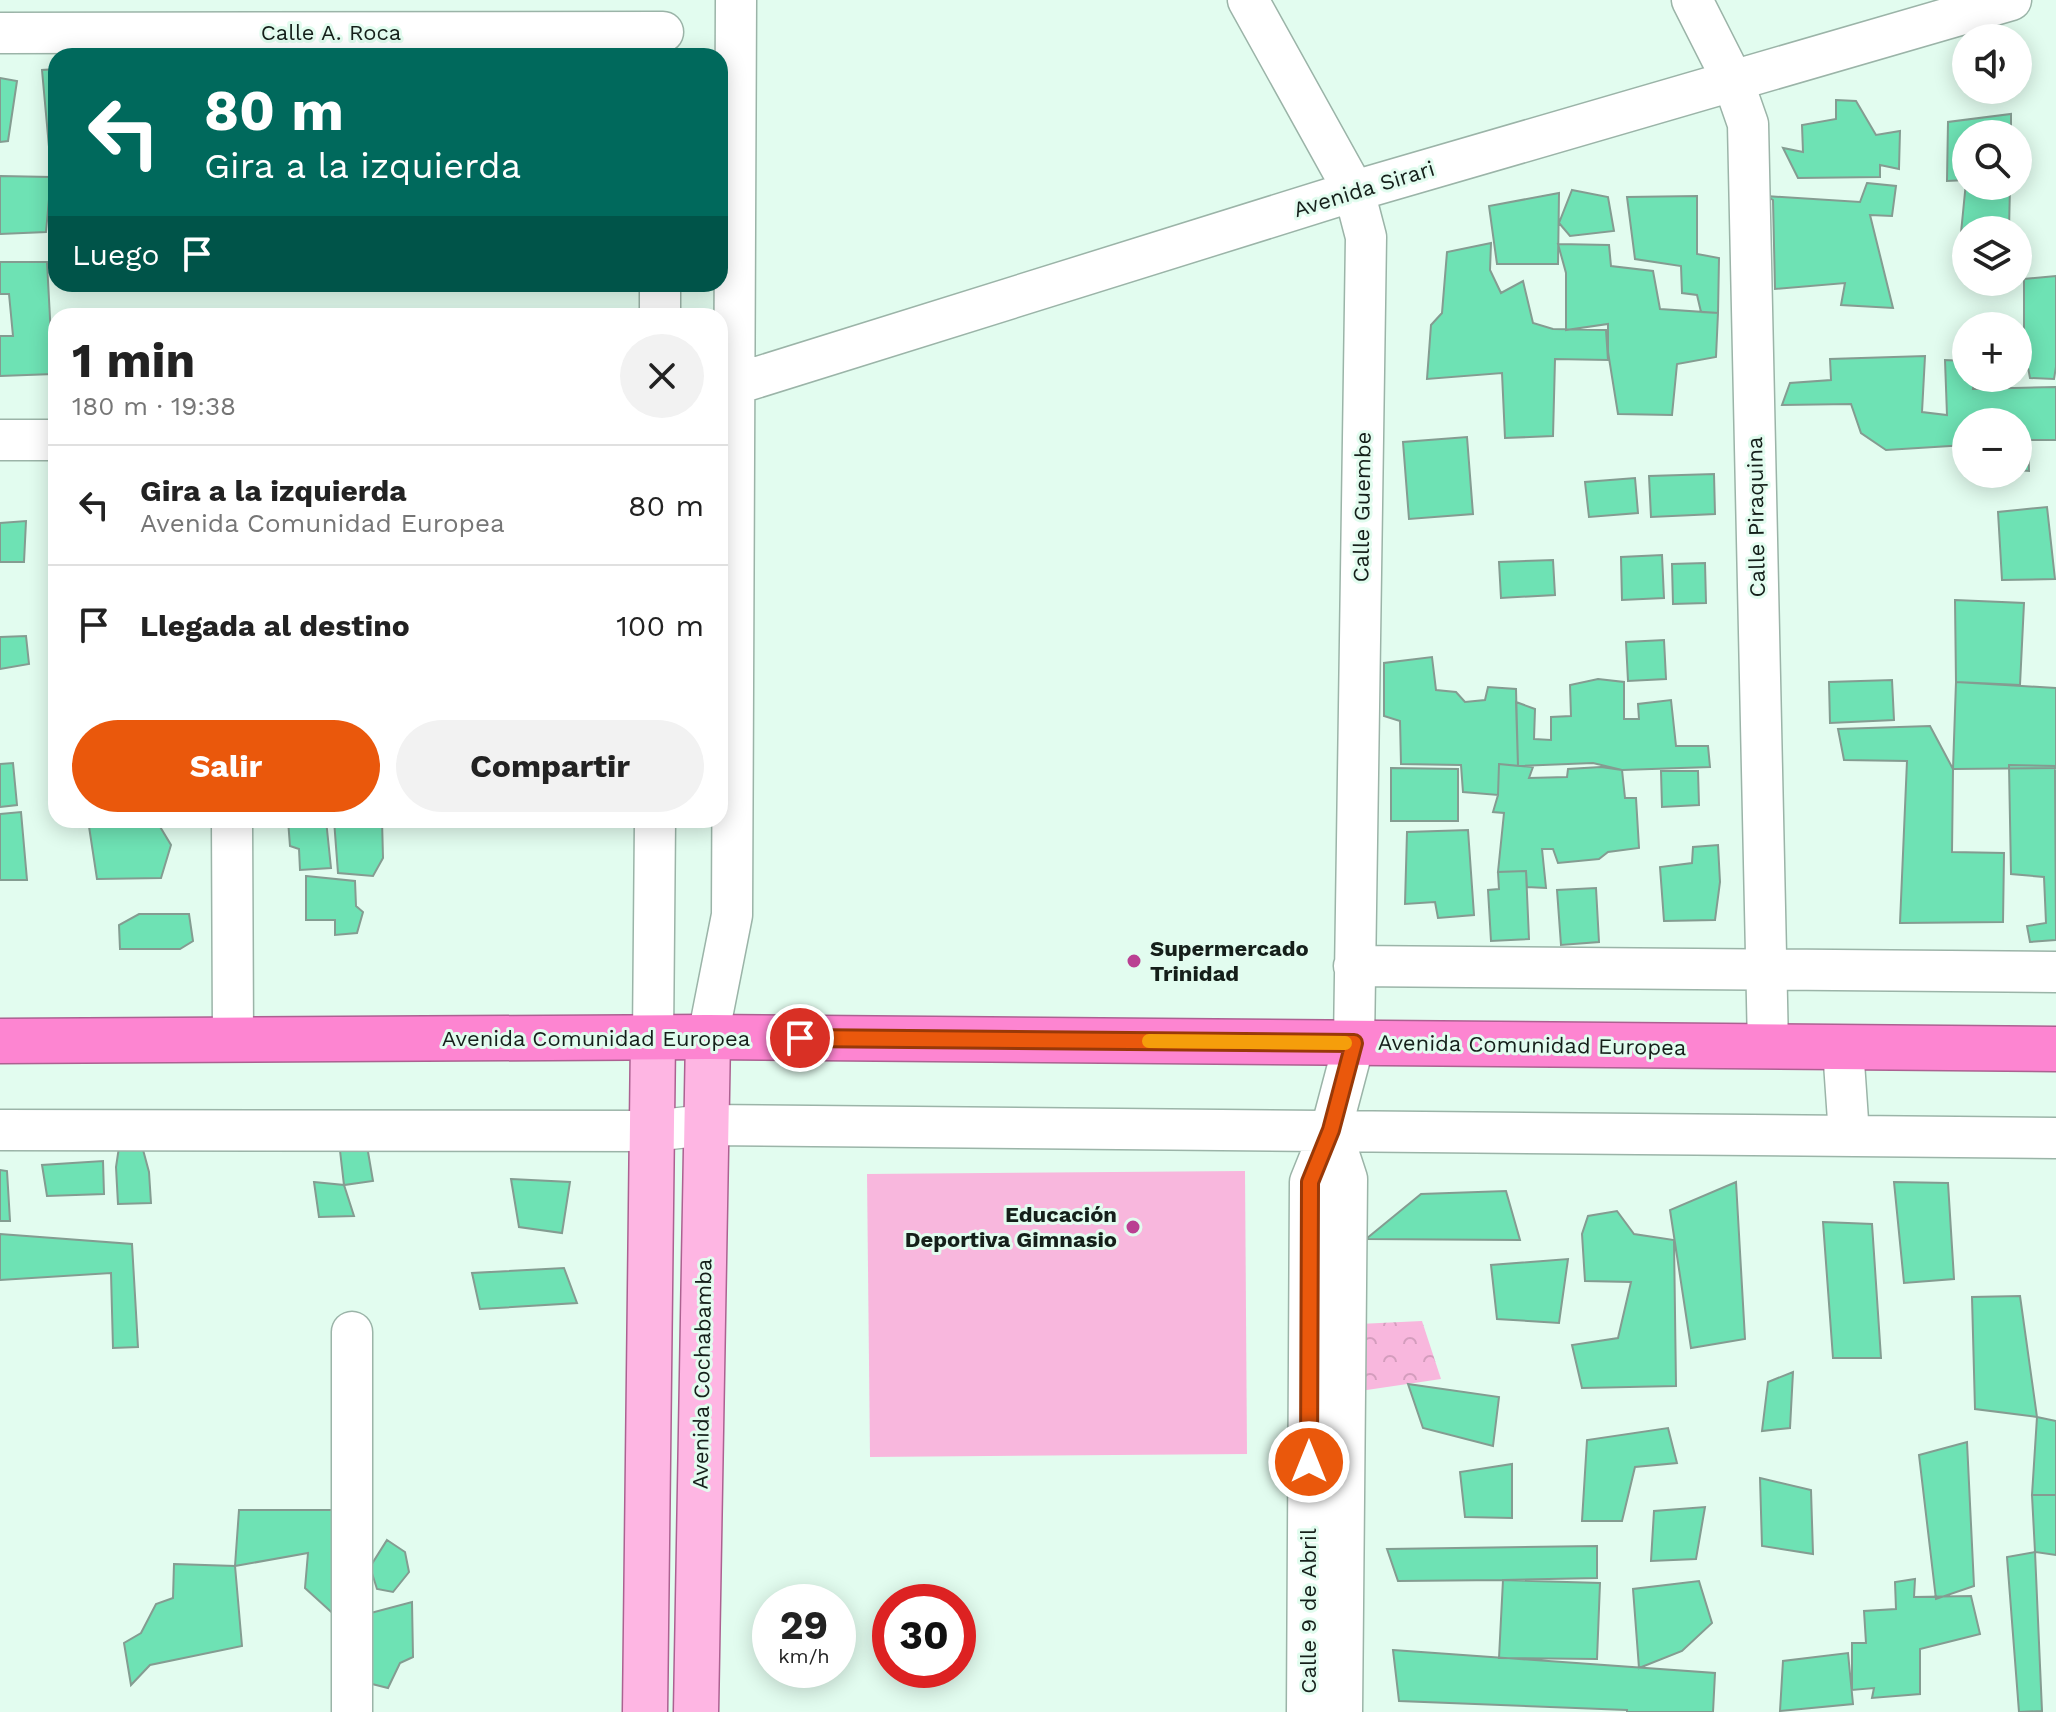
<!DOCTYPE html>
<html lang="es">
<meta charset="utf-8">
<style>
:root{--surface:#fff;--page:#f2f2f2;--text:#222;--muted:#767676;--line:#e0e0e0;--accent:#ea580c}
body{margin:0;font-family:"Work Sans",sans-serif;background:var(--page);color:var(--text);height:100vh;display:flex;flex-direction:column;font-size:30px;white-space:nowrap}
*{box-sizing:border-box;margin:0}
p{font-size:26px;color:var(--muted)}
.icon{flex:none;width:44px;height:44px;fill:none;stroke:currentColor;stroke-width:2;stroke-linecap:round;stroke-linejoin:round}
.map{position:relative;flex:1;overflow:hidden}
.sheet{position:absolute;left:48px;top:308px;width:680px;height:520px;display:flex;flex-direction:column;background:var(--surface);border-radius:24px;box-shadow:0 4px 20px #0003}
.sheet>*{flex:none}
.banner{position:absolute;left:48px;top:48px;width:680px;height:244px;border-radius:24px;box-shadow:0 4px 20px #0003;background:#00695c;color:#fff;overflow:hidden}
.tools{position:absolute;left:1952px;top:24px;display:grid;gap:16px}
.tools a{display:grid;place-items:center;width:80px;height:80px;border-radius:50%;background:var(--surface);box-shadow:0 4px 20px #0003;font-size:40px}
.speed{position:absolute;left:752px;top:1584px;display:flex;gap:16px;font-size:40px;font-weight:700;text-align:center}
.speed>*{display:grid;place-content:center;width:104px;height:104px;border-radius:50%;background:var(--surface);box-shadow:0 4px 20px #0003;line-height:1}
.speed small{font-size:20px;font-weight:400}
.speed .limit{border:12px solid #d22;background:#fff;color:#111}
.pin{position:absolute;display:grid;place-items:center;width:68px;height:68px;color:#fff;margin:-34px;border:4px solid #fff;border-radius:50%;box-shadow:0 2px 8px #0007}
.me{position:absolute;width:88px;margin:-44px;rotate:0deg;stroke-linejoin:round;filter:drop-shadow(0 0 6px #0008)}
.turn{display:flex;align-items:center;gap:28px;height:168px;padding:0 24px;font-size:36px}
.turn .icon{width:104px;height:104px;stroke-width:2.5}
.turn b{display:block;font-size:56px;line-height:68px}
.then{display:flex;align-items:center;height:76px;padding:0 24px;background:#0003;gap:16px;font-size:30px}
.round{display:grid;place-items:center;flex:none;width:84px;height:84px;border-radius:42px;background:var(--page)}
.overview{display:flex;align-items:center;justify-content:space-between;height:136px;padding:0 24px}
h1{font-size:48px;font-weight:700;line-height:60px}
.button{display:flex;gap:16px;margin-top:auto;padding:16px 24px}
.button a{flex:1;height:92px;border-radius:48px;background:var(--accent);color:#fff;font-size:32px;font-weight:700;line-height:92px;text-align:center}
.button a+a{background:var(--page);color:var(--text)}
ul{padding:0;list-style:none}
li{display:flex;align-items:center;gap:24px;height:120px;padding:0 24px;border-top:2px solid var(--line)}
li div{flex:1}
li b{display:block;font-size:30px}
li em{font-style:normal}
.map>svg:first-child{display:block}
.park{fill:url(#park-crowns)}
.pitch{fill:#f8b7dd}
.building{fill:#6ee2b4;stroke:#849c91;stroke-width:2}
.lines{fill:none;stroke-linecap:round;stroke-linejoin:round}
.minor-casing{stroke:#9bb4a8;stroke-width:43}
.major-casing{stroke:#ac6191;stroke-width:47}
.highway-casing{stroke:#ac6191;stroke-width:47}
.minor{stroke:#fff;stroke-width:40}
.major{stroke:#feb6e3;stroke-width:44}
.highway{stroke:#fd85d1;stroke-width:44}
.route-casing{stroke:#983908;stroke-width:20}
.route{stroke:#ea580c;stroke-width:14}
.slow{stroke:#f59e0b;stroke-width:14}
.poi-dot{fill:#ba4092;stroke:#e2fcef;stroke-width:3}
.labels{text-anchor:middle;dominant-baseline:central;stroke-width:6;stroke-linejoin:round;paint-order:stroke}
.street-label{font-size:22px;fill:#151f1a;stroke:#e2fcef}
.poi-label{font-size:22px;font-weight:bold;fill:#151f1a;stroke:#e2fcef;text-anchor:start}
</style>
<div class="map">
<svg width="2056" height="1712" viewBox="0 0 2056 1712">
<defs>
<pattern id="park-crowns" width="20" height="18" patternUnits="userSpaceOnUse" patternTransform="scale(2)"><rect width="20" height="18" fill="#f8b7dd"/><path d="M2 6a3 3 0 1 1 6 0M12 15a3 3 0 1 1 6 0" fill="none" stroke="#d49dbd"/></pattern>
</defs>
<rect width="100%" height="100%" fill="#e2fcef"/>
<!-- park -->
<path class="park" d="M1422,1321L1441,1379L1360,1391L1359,1324Z"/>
<!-- pitch -->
<path class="pitch" d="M1245,1171L1247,1454L870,1457L867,1174Z"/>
<!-- building -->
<path class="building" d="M56,69V224L42,70Z
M0,78L17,81L8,141L0,142Z
M1836,100L1856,101L1876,135L1900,131L1899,169L1880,165V177L1798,178L1783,148L1803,152L1802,125L1836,119Z
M2011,114V134H1966V180L1947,181L1948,122Z
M0,176L51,177L46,232L0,234Z
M1966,182V186H2010L2009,230H1966V243H1960Z
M1867,183L1896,186L1892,216L1870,215L1893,308L1841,305L1845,283L1775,289L1773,200L1766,196L1860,202Z
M1572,190L1608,197L1614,231L1570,236L1559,223Z
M1559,193L1558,264H1497L1489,206Z
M1697,196V254L1719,258L1718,313L1701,312L1697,295L1682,293L1681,266L1635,259L1627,197Z
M1491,243L1490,270L1501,293L1523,281L1533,323L1553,329L1606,330L1608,360L1555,359L1553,436L1505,438L1502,373L1427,379L1431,325L1442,313L1447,252Z
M1558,244L1609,245L1611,266L1653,271L1660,309L1718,313L1716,357L1677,364L1672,415L1618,414L1608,352V324L1566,330V273Z
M0,262H47L53,374L0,376V336H13L9,294H0Z
M2056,276V367L2054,379L2030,378L2027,362H2018V334H2024V279Z
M1925,356L1922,412L1947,415L1945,360L1966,361V378H1974L1973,389L2056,387V440H2028L2029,471L2018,470V422H1966V445L1886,450L1861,433L1851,404L1782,405L1790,383L1831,380L1830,359Z
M1467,437L1473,514L1409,519L1403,442Z
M1714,474L1715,514L1651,517L1649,476Z
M1635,478L1638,513L1589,517L1585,482Z
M2047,507L2055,579L2002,580L1998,512Z
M26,521L24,562H0V523Z
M1662,555L1664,598L1622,600L1621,557Z
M1553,560L1555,595L1501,598L1499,562Z
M1705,563L1706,603L1673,604L1672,564Z
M1955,600L2024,603L2020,685L1956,682Z
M26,636L29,664L0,669V637Z
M1664,640L1666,679L1628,681L1626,642Z
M1432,657L1436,690L1456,692L1465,702L1485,700L1488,687L1516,689L1518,766L1499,764L1498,795L1463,792L1461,765L1401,764L1400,721L1384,716V663Z
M1598,679L1624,682V719H1639L1638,704L1671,700L1676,746H1708L1710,767L1622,770L1593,763L1518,766L1516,702L1535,709L1534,739L1551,740V717L1571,716L1570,685Z
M1892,680L1894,720L1830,723L1829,682Z
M1956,682L2056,688V768L1953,769Z
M1930,726L1953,769L1952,852L2004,853L2003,922L1900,923L1907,761L1844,760L1838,729Z
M13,763L17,805L0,807V764Z
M1499,764L1533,767L1529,778L1567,777L1568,769L1601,767L1622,770L1625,798H1636L1639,848L1608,852L1599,859L1558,863L1553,849H1542L1546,888L1527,887L1526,871L1498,872L1504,813L1493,812L1498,795Z
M2009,765L2055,766L2056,940L2030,942L2027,926L2046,923L2044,877L2011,874Z
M1391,768L1458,769V821H1391Z
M1661,771H1698L1699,805L1662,807Z
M21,812L27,880H0V814Z
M88,820H156L171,845L161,878L97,879Z
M288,820H326L331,868L300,870L299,849L290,846Z
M334,820H382L383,858L373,876L338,873Z
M1468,830L1474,915L1438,918L1435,902L1405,904L1407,832Z
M1718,845L1720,882L1715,920L1664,921L1660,867L1692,863L1693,847Z
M1526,871L1529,939L1491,941L1488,890L1499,889L1498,872Z
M306,876L355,881L356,906L363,912L357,933L335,935V920H306Z
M1596,888L1599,942L1561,945L1557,890Z
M139,914H189L193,941L180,949H120L119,925Z
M339,1142L367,1146L373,1181L344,1185Z
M142,1146L149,1172L151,1203L118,1204L116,1167L119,1147Z
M103,1161L104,1194L47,1196L42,1165Z
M0,1170L7,1171L10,1221H0Z
M511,1179L570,1182L562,1233L519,1227Z
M314,1182L344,1185L354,1216L319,1217Z
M1736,1182L1745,1339L1691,1348L1670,1210Z
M1894,1182L1948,1183L1954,1279L1904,1283Z
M1506,1191L1520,1240L1366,1239L1421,1194Z
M1617,1211L1634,1234L1674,1240L1676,1386L1582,1388L1572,1345L1618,1338L1631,1282L1585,1281L1582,1234L1588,1216Z
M1823,1222L1872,1224L1881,1358H1833Z
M0,1234L132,1244L138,1347L113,1348L111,1273L0,1280Z
M1568,1259L1559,1323L1497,1319L1491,1265Z
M564,1268L577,1303L480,1309L472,1273Z
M2020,1296L2037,1417L1975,1409L1972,1297Z
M1793,1372L1790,1428L1762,1431L1768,1382Z
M1408,1384L1499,1397L1493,1446L1423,1428Z
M2037,1417L2056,1421V1495H2032Z
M1668,1428L1677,1463L1635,1467L1622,1521H1582L1587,1440Z
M1967,1442L1974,1586L1936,1599L1919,1455Z
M1512,1464V1518L1465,1517L1460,1472Z
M1760,1478L1811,1490L1813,1554L1762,1546Z
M2032,1495H2056V1555L2035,1552Z
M1705,1507L1696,1559L1651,1561L1654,1511Z
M239,1510H336L340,1620L305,1588L308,1553L235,1566Z
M387,1540L405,1552L409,1572L393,1592L377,1589L370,1567Z
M1597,1546V1578L1503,1580L1398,1581L1387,1549Z
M2035,1552L2042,1711L2019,1712L2007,1557Z
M174,1564L235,1566L242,1646L150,1665L131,1685L124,1643L141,1633L156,1604L173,1598Z
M1915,1579L1914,1597L1971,1596L1980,1634L1920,1649V1694L1872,1698L1874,1688L1852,1690V1643H1866L1864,1611L1896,1609L1895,1582Z
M1503,1580L1600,1583L1597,1659L1499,1658Z
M1699,1581L1712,1623L1682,1651L1639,1668L1633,1589Z
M412,1602L413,1657L400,1663L388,1688L364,1682L363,1615Z
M1393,1650L1715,1673L1713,1712H1627V1710L1399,1701Z
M1848,1653L1853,1704L1780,1711L1783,1661Z"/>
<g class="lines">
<defs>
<path id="minor" d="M1248,0L1354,191L1366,237L1354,1043L1331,1130L1310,1182L1307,1712
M1692,0L1733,81L1748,124L1768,1047
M0,33L663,32
M660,316V284
M720,389L1354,191L2011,0
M0,440H56
M232,820L233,1038
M1354,966L2056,972
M708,1037L732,915L736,0
M653,1038L655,820
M1843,1048L1849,1135
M0,1130L652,1131L706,1125L2056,1138
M1331,1130L1347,1179L1342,1712
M352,1332V1712"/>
<path id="major" d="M645,1712L653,1038
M696,1712L708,1037"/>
<path id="highway" d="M0,1041L708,1037L2056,1049"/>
</defs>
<!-- minor casing -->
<use href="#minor" class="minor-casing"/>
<!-- major casing -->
<use href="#major" class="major-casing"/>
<!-- highway casing -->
<use href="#highway" class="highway-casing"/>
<!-- minor -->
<use href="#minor" class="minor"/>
<!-- major -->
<use href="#major" class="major"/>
<!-- highway -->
<use href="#highway" class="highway"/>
</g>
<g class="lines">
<defs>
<path id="route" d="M800,1038L1354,1043L1331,1130L1310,1182L1309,1462"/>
</defs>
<!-- route casing -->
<use href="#route" class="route-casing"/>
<!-- route -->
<use href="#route" class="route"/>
<!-- slow -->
<path class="slow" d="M1149,1041L1345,1043"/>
</g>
<!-- markers -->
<g class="poi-dot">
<circle cx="1134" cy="961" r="8"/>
<circle cx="1133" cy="1227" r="8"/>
</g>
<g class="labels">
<!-- street labels -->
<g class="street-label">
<text x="331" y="32">Calle A. Roca</text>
<text transform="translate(1364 189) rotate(-17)">Avenida Sirari</text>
<text transform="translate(1362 507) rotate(-89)">Calle Guembe</text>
<text transform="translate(1756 517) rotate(-91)">Calle Piraquina</text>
<text x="596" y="1038">Avenida Comunidad Europea</text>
<text transform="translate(1532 1045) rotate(1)">Avenida Comunidad Europea</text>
<text transform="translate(702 1374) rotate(-89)">Avenida Cochabamba</text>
<text transform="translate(1308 1611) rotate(-90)">Calle 9 de Abril</text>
</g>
<!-- poi labels -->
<g class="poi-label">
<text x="1150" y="948">Supermercado<tspan x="1150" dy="25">Trinidad</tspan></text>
<text x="1117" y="1214" text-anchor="end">Educación<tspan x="1117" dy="25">Deportiva Gimnasio</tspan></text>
</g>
</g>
</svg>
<div class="tools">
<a><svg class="icon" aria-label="sound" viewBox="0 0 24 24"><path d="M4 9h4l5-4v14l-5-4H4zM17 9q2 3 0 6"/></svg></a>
<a><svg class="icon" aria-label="search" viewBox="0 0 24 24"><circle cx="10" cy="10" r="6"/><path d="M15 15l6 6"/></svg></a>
<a><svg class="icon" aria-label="layers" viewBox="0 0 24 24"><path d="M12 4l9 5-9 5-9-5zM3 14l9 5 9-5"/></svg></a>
<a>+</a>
<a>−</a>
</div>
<div class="speed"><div>29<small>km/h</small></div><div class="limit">30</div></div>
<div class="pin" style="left:800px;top:1038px;background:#d93025"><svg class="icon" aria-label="arrive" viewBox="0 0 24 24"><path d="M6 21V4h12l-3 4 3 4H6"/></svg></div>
<svg class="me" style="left:1309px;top:1462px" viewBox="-20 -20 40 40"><circle r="17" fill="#ea580c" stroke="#fff" stroke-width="3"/><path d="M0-11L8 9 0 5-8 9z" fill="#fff"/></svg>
<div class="banner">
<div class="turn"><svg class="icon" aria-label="left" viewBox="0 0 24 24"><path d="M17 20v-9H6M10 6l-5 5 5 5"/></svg><div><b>80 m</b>Gira a la izquierda</div></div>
<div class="then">Luego<svg class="icon" aria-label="arrive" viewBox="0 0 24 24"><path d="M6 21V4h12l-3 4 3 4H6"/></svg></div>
</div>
<section class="sheet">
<div class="overview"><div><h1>1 min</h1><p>180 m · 19:38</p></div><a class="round"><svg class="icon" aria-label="close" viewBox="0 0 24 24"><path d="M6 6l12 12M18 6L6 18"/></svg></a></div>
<ul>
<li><svg class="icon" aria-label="left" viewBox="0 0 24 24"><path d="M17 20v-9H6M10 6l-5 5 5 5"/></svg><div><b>Gira a la izquierda</b><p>Avenida Comunidad Europea</p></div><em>80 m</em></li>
<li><svg class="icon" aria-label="arrive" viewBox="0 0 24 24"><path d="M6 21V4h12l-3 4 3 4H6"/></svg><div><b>Llegada al destino</b></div><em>100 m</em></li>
</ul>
<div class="button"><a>Salir</a><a>Compartir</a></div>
</section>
</div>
